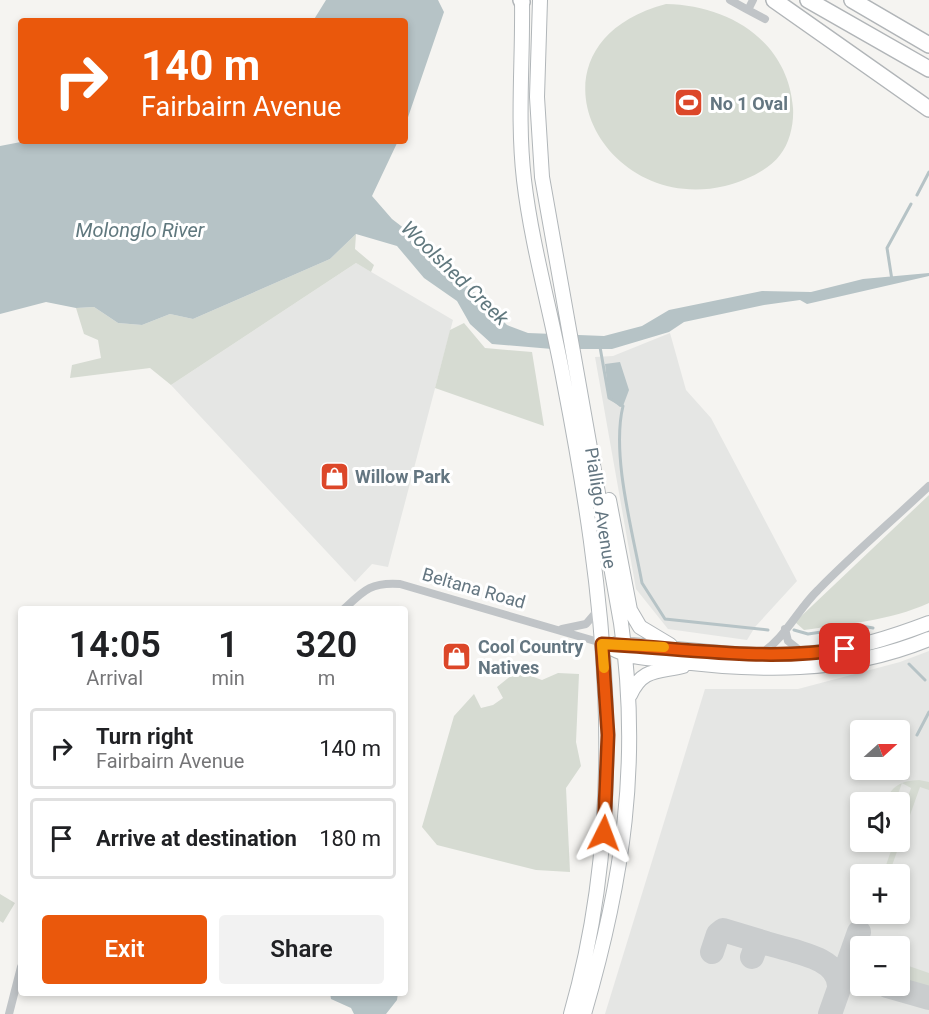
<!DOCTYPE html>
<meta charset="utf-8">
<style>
:root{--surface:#fff;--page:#f2f2f2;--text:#202124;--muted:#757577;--line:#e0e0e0;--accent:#ea580c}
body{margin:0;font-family:Roboto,sans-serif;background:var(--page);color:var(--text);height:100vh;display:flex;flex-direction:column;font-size:22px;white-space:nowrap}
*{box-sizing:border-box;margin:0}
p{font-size:20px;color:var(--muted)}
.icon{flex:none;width:33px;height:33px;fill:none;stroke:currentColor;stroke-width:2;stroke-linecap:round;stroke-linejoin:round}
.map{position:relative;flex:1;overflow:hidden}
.details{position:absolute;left:18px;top:606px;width:390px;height:390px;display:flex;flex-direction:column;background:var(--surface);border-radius:6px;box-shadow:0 3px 9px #0003}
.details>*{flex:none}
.top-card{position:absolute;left:18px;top:18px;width:390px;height:126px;border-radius:6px;box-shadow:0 3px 9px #0003;background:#ea580c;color:#fff;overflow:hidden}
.needle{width:39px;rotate:69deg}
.tools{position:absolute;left:850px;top:720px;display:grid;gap:12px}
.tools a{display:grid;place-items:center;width:60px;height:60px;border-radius:6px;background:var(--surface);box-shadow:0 3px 9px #0003;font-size:30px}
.pin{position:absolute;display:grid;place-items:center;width:51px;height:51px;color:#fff;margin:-26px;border-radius:12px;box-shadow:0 3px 9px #0006}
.me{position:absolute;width:66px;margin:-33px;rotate:3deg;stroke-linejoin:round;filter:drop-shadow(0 0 4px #0008)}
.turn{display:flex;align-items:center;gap:21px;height:126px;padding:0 24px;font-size:27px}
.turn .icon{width:78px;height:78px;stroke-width:2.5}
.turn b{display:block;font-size:42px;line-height:51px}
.eta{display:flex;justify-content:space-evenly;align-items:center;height:102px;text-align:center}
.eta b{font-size:36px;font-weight:600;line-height:42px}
.button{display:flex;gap:12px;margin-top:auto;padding:12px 24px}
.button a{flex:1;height:69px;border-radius:6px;background:var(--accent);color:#fff;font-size:24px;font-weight:600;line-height:69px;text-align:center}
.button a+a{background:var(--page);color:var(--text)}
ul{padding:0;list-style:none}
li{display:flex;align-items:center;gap:18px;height:81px;margin:0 12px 9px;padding:0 12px;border:3px solid var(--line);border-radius:6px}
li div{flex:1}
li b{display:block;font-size:22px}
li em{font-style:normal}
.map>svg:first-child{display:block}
.built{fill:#e5e6e4;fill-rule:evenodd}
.green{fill:#d6dbd2}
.water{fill:#b6c3c6}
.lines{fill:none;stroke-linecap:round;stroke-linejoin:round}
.stream{stroke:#b6c3c6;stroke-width:3}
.taxiway{stroke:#cacdce;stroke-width:24}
.primary-casing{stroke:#b1b6b9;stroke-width:16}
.motorway-casing{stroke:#b1b5b8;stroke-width:18}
.minor{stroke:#c0c4c7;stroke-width:8}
.primary{stroke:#fff;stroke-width:14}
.motorway{stroke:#fff;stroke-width:15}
.route-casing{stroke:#983908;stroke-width:15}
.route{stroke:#ea580c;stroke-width:10}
.slow{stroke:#f59e0b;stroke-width:10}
.labels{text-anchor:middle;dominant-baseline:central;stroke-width:6;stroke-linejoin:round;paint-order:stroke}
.poi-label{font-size:18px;font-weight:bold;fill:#647681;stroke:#fff;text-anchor:start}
.street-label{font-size:18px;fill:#647681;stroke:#fff}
.water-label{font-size:20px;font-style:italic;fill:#60787e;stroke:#fff}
</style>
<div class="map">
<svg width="929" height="1014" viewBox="0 0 929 1014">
<rect width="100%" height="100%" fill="#f5f4f1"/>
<!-- built -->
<path class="built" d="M356,263L453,320L388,567L372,564L355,582L171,385Z
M670,333L686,390L711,418L797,581L755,627L747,640L668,629L636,589L595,357L613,356Z
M929,651V1014H605L705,689H798L900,662ZM861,730H900V770H861ZM861,802H900V842H861ZM861,874H900V914H861ZM861,946H900V986H861Z"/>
<!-- green -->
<path class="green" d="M666,4C729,5 788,41 793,108C794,123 790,143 780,155C768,171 744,181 725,186C598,216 516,44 666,4Z
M356,234L355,249L374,265L371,272L356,263L171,385L150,368L70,378L72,365L101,358L98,340L84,334L76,308L94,307L118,323L142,325L170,314L193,319L330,259Z
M464,323L485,348L532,352L544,426L435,388L450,330Z
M929,495V603C889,621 847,624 804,630L795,622Z
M517,671L542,680L558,673L579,674L576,742L581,766L566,788L570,872L536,870L437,845L422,827L454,716L474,694L481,708L493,705L503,698L497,687Z
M919,780L929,782V790L920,787L889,874H883L894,842H900V822L911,788L902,783L895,802H885C892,786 900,781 919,780Z
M0,894L15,903L3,923L0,921Z
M900,963L929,973V990L900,980Z"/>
<!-- water -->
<path class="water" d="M326,0H438L444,12L405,126V21H313Z
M26,141H398L372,196L392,219L414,236L415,244L471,289L507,325L528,333L604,336L642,326L669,310L762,291L811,292L863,279L929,273V276L807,304L800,300L764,305L684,322L669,332L612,349H552L492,344L470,324L457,301L424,278L397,246L356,234L330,259L193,319L170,314L142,325L118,323L94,307L76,308L46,302L0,314V146Z
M620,362L629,390L623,406L620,407L609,398L605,364Z
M330,993H398L397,1000L386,1014H354L351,1008L331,999Z"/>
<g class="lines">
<!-- stream -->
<path class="stream" d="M917,195L929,172
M892,280L887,248L911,204
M600,347L609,398L623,406C611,455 633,533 642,583L665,619L768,630
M794,630L808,634L862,626L873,628
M909,664L925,680
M917,735L929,712"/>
<!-- taxiway -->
<path class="taxiway" d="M712,952L718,934L723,930L766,943
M752,957L756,946L766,943C789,951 841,956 839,988
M887,986L929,998
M830,1014L859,932"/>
<defs>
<path id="primary" d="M522,0C523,60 517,120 524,180C532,248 552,315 564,382C605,593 631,804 571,1014
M540,0L537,97L542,177L621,623C641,762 623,881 584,1014
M609,500L630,610L640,627L670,645
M602,643C630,659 637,657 667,660C757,672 844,674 929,639
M616,644C684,648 755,661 823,652C859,648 895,636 929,623
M630,695C642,668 658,672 683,666"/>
<path id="motorway" d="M521,0L522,2
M774,0L929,109
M808,0L929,69
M852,0L929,45"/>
</defs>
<!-- primary casing -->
<use href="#primary" class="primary-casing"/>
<!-- motorway casing -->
<use href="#motorway" class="motorway-casing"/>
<!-- minor -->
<path class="minor" d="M730,0L748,10L753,0
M748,10L765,19
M344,609C364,590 371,582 400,584L602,643
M562,629L586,624L598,610
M785,629L788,641L803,653
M760,654C784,640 798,609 818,590C853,554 892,521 929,486
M9,1014L21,967"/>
<!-- primary -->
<use href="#primary" class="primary"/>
<!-- motorway -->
<use href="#motorway" class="motorway"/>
</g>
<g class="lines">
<defs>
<path id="route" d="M604,833L608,735L602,644C682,648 765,662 845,649"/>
</defs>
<!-- route casing -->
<use href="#route" class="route-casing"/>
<!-- route -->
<use href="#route" class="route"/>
<!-- slow -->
<path class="slow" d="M604,668L602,644L664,647"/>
</g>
<!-- icons -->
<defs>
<symbol id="stadium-square" viewBox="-11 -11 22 22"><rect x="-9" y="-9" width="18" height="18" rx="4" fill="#dc4729" stroke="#fff"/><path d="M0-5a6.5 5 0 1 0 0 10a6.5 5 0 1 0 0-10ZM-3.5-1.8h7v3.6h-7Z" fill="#fff"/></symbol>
<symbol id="shop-square" viewBox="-11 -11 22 22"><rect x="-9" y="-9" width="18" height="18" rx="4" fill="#dc4729" stroke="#fff"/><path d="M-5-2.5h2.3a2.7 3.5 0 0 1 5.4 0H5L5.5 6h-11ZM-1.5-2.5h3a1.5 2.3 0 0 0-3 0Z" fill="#fff"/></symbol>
</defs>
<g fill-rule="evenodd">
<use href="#stadium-square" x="672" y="86" width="33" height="33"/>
<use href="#shop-square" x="318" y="460" width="33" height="33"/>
<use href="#shop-square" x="440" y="640" width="33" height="33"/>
</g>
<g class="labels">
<!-- poi labels -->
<g class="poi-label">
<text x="710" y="103">No 1 Oval</text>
<text x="355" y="476">Willow Park</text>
<text x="478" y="646">Cool Country<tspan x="478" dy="21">Natives</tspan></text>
</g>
<!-- street labels -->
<g class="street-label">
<text transform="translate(601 508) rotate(81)">Pialligo Avenue</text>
<text transform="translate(474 588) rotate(16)">Beltana Road</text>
</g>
<!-- water labels -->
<g class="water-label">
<text x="140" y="230">Molonglo River</text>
<text transform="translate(455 273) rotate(44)">Woolshed Creek</text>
</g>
</g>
</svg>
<div class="tools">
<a><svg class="needle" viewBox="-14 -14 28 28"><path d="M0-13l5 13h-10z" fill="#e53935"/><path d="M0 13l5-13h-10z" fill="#757577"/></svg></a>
<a><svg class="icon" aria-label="sound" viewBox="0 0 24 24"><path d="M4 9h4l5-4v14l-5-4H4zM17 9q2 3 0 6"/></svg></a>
<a>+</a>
<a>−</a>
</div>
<div class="pin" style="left:845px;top:649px;background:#d93025"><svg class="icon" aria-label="arrive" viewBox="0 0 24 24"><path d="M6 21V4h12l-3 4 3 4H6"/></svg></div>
<svg class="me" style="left:604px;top:833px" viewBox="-20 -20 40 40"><path d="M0-17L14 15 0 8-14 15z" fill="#ea580c" stroke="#fff" stroke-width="4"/></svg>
<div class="top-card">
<div class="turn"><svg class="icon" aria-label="right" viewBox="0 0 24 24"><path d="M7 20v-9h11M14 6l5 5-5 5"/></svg><div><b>140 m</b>Fairbairn Avenue</div></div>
</div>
<section class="details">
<div class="eta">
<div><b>14:05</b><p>Arrival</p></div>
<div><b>1</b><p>min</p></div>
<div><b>320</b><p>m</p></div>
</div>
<ul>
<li><svg class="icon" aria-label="right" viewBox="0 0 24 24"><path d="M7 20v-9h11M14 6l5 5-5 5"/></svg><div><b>Turn right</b><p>Fairbairn Avenue</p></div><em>140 m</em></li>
<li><svg class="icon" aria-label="arrive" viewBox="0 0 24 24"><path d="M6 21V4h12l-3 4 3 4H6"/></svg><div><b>Arrive at destination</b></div><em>180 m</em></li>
</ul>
<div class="button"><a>Exit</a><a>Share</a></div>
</section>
</div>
